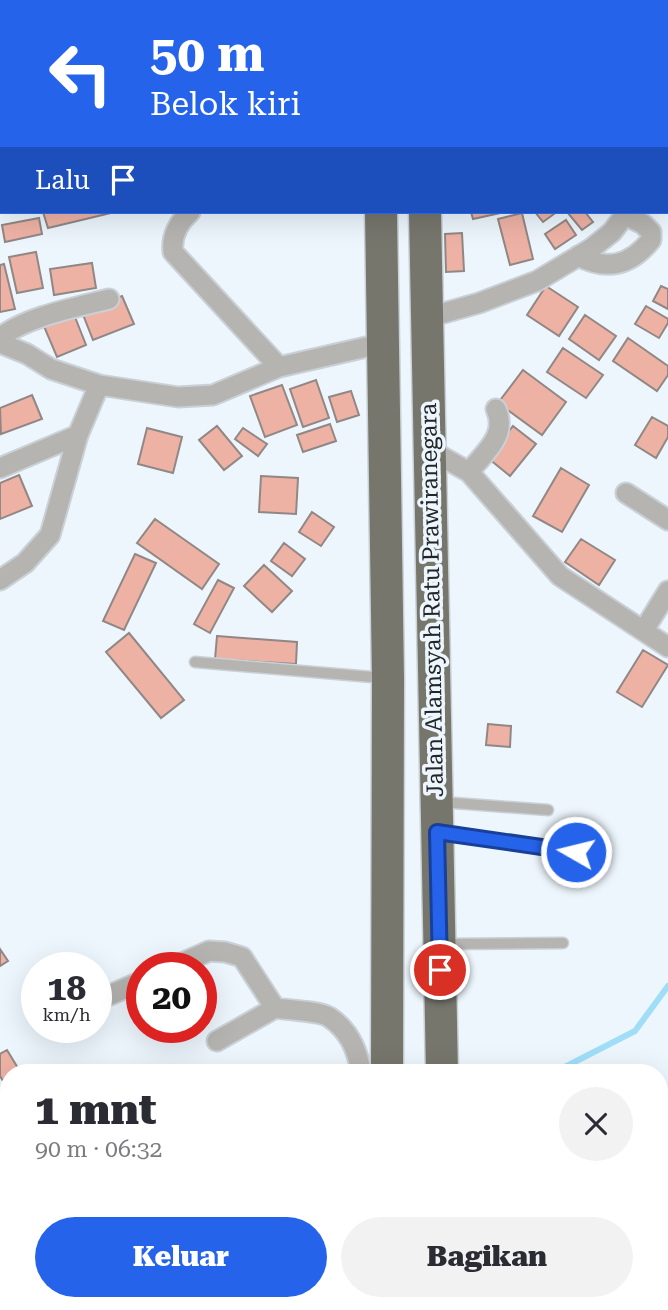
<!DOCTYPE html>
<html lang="id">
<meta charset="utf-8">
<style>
:root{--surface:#fff;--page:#f2f2f3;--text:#2b2b33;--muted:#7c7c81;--accent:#2563eb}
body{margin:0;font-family:"Roboto Serif",serif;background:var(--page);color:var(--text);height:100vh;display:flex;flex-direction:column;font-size:26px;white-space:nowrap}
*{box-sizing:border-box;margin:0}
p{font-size:23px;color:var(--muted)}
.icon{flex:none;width:38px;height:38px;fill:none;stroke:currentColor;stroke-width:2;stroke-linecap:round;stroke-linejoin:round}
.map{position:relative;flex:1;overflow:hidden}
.drawer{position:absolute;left:0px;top:1064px;width:668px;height:247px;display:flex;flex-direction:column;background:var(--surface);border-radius:28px 28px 0 0;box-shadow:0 7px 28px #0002}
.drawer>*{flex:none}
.top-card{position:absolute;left:0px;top:0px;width:668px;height:214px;box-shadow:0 7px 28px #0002;background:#2563eb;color:#fff;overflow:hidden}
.speed{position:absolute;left:21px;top:952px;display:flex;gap:14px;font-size:35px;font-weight:700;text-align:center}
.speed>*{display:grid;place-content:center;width:91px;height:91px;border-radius:50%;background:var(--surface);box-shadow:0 7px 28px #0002;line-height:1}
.speed small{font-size:18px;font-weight:400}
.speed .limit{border:10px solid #d22;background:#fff;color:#111}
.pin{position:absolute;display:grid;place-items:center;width:60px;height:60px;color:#fff;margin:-30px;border:4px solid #fff;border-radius:50%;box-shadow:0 2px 7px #0007}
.me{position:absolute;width:77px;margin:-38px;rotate:278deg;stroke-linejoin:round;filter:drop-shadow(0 0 5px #0008)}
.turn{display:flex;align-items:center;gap:24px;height:147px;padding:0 35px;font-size:32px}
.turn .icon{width:91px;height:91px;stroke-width:2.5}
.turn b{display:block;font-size:49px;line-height:60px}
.then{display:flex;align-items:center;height:66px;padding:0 35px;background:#0003;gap:14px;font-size:26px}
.round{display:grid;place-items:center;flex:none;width:74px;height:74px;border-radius:37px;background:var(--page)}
.summary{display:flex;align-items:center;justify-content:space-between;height:119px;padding:0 35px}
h1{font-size:42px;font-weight:800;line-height:52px}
.button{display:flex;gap:14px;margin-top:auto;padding:14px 35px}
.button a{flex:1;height:80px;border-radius:42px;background:var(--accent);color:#fff;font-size:28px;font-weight:800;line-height:80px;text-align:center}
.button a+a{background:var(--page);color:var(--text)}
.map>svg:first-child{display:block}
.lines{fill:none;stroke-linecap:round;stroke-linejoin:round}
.stream{stroke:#a0def8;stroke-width:6}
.building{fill:#eeb2a5;stroke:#918784;stroke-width:2}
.service-casing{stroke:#c9d1d7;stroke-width:13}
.minor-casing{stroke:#c9d1d7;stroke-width:23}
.trunk-casing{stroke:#c9d1d7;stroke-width:35}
.service{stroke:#b5b4b0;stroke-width:10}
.minor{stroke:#b5b4b0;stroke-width:19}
.trunk{stroke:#76766d;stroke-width:32}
.route-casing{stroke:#184099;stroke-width:18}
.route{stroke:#2563eb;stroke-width:12}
.labels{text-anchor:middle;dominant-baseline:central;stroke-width:7;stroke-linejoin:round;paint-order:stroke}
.street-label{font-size:23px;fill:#232628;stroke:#edf6fd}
</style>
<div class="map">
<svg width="668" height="1310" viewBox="0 0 668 1310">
<rect width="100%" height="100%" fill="#edf6fd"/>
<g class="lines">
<!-- stream -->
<path class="stream" d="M553,1073L635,1031L668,986
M257,1310L264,1302"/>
</g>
<!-- building -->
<path class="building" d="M0,91H2L0,132Z
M43,212H115L48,228Z
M471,212H505L473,219Z
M535,212H552L554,214L543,222Z
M567,212H585L593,222L582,230Z
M522,213L533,259L510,265L498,219Z
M39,218L42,234L5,242L2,225Z
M566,220L576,235L555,249L545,234Z
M462,233L464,271L446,272L445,234Z
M36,252L43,288L17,293L9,257Z
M92,263L96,288L54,295L50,269Z
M4,264L15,309L0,312V265Z
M546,286L578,307L559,336L527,315Z
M661,286L668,289V309L653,301Z
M122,296L134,324L93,340L82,312Z
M646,306L668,319V323L659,338L635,324Z
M73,312L86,345L57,357L43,324Z
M585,315L616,336L599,360L569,339Z
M628,338L668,366V375L657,391L613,361Z
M563,348L603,375L586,398L547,372Z
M523,370L566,402L542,435L498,403Z
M316,380L329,418L303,427L290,389Z
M282,385L297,425L265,437L250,396Z
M351,391L359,415L337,422L329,397Z
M32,395L42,419L1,434L0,408Z
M652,417L668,426V437L656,458L635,445Z
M330,424L336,441L303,452L297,435Z
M217,426L242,456L224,470L199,440Z
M513,426L536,444L510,476L488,458Z
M147,428L182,437L173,473L138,464Z
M243,428L267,444L258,456L235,439Z
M561,468L589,485L562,532L533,516Z
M19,475L32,506L0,519V483Z
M261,476L298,478L296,514L259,512Z
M312,512L334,527L321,546L299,532Z
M155,519L219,564L202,589L137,543Z
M581,539L615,560L599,585L565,562Z
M284,543L305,559L292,576L271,561Z
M135,554L156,563L124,630L103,621Z
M264,565L292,591L272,612L244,586Z
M218,580L234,588L210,633L194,624Z
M129,633L184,700L161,718L106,652Z
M217,636L297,642L296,664L215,659Z
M643,650L668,665L642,707L617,692Z
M488,724L511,726L510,747L486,745Z
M0,949L8,961L0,966Z
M7,1050L21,1073H9V1091L0,1076V1054Z
M0,1100L9,1117L0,1122Z
M668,1120V1162L660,1153V1128Z
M6,1128L9,1134V1153L0,1158V1131Z
M572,1302H599L611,1310H567Z
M609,1302H630L624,1310H619Z"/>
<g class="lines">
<defs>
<path id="service" d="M266,0L268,2
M302,0V2
M144,2L147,0
M195,662L384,678
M441,802L548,810
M441,833L576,852
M445,944L563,943
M92,1310L98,1302"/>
<path id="minor" d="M667,110H668
M667,132L668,130
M190,212C179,222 171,236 173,252L279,367
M578,256C607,271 630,266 651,240V232L643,224L625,215
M426,318L479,303L537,281L592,248L612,232L627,212
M0,338C24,317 78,307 109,299
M0,343L27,354L51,369L99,385L178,397L213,395L279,367L384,343
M430,450L469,472L560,576L668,647
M0,468L78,435
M469,472C485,452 508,435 496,409
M626,493L668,520
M0,580L25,563L50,535L78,435L99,385
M644,630L668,591
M171,968L209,951L225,952L242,957L275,1008C288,1010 319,1011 329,1017C349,1030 358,1051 361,1073
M96,1001L142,981
M217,1041L275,1008
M0,1170L9,1166
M661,1310L668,1302"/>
<path id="trunk" d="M376,0V2
M423,0V2
M381,212L388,679L387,1073
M425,212L442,1073
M391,1302V1310
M444,1302V1310"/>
</defs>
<!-- service casing -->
<use href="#service" class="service-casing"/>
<!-- minor casing -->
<use href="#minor" class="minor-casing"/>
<!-- trunk casing -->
<use href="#trunk" class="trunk-casing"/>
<!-- service -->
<use href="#service" class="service"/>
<!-- minor -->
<use href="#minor" class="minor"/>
<!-- trunk -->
<use href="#trunk" class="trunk"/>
</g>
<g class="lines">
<defs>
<path id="route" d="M440,970L437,832L576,852"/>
</defs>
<!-- route casing -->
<use href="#route" class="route-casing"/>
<!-- route -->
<use href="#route" class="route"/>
</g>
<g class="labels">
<!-- street labels -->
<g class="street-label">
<text transform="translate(432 600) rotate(-91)">Jalan Alamsyah Ratu Prawiranegara</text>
</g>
</g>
</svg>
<div class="speed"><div>18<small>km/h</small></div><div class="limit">20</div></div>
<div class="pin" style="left:440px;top:970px;background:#d93025"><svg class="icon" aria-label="arrive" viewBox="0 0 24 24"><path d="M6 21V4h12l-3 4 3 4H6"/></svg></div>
<svg class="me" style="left:576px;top:852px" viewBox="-20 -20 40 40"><circle r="17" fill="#2563eb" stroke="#fff" stroke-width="3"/><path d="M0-11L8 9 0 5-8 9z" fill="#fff"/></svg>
<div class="top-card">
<div class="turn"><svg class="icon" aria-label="left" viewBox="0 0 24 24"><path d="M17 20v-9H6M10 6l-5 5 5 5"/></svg><div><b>50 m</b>Belok kiri</div></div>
<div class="then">Lalu<svg class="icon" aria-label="arrive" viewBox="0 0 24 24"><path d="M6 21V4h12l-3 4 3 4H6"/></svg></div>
</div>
<section class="drawer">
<div class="summary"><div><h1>1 mnt</h1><p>90 m · 06:32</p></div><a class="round"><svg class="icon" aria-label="close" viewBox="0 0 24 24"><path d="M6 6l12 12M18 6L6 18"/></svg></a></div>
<div class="button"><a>Keluar</a><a>Bagikan</a></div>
</section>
</div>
